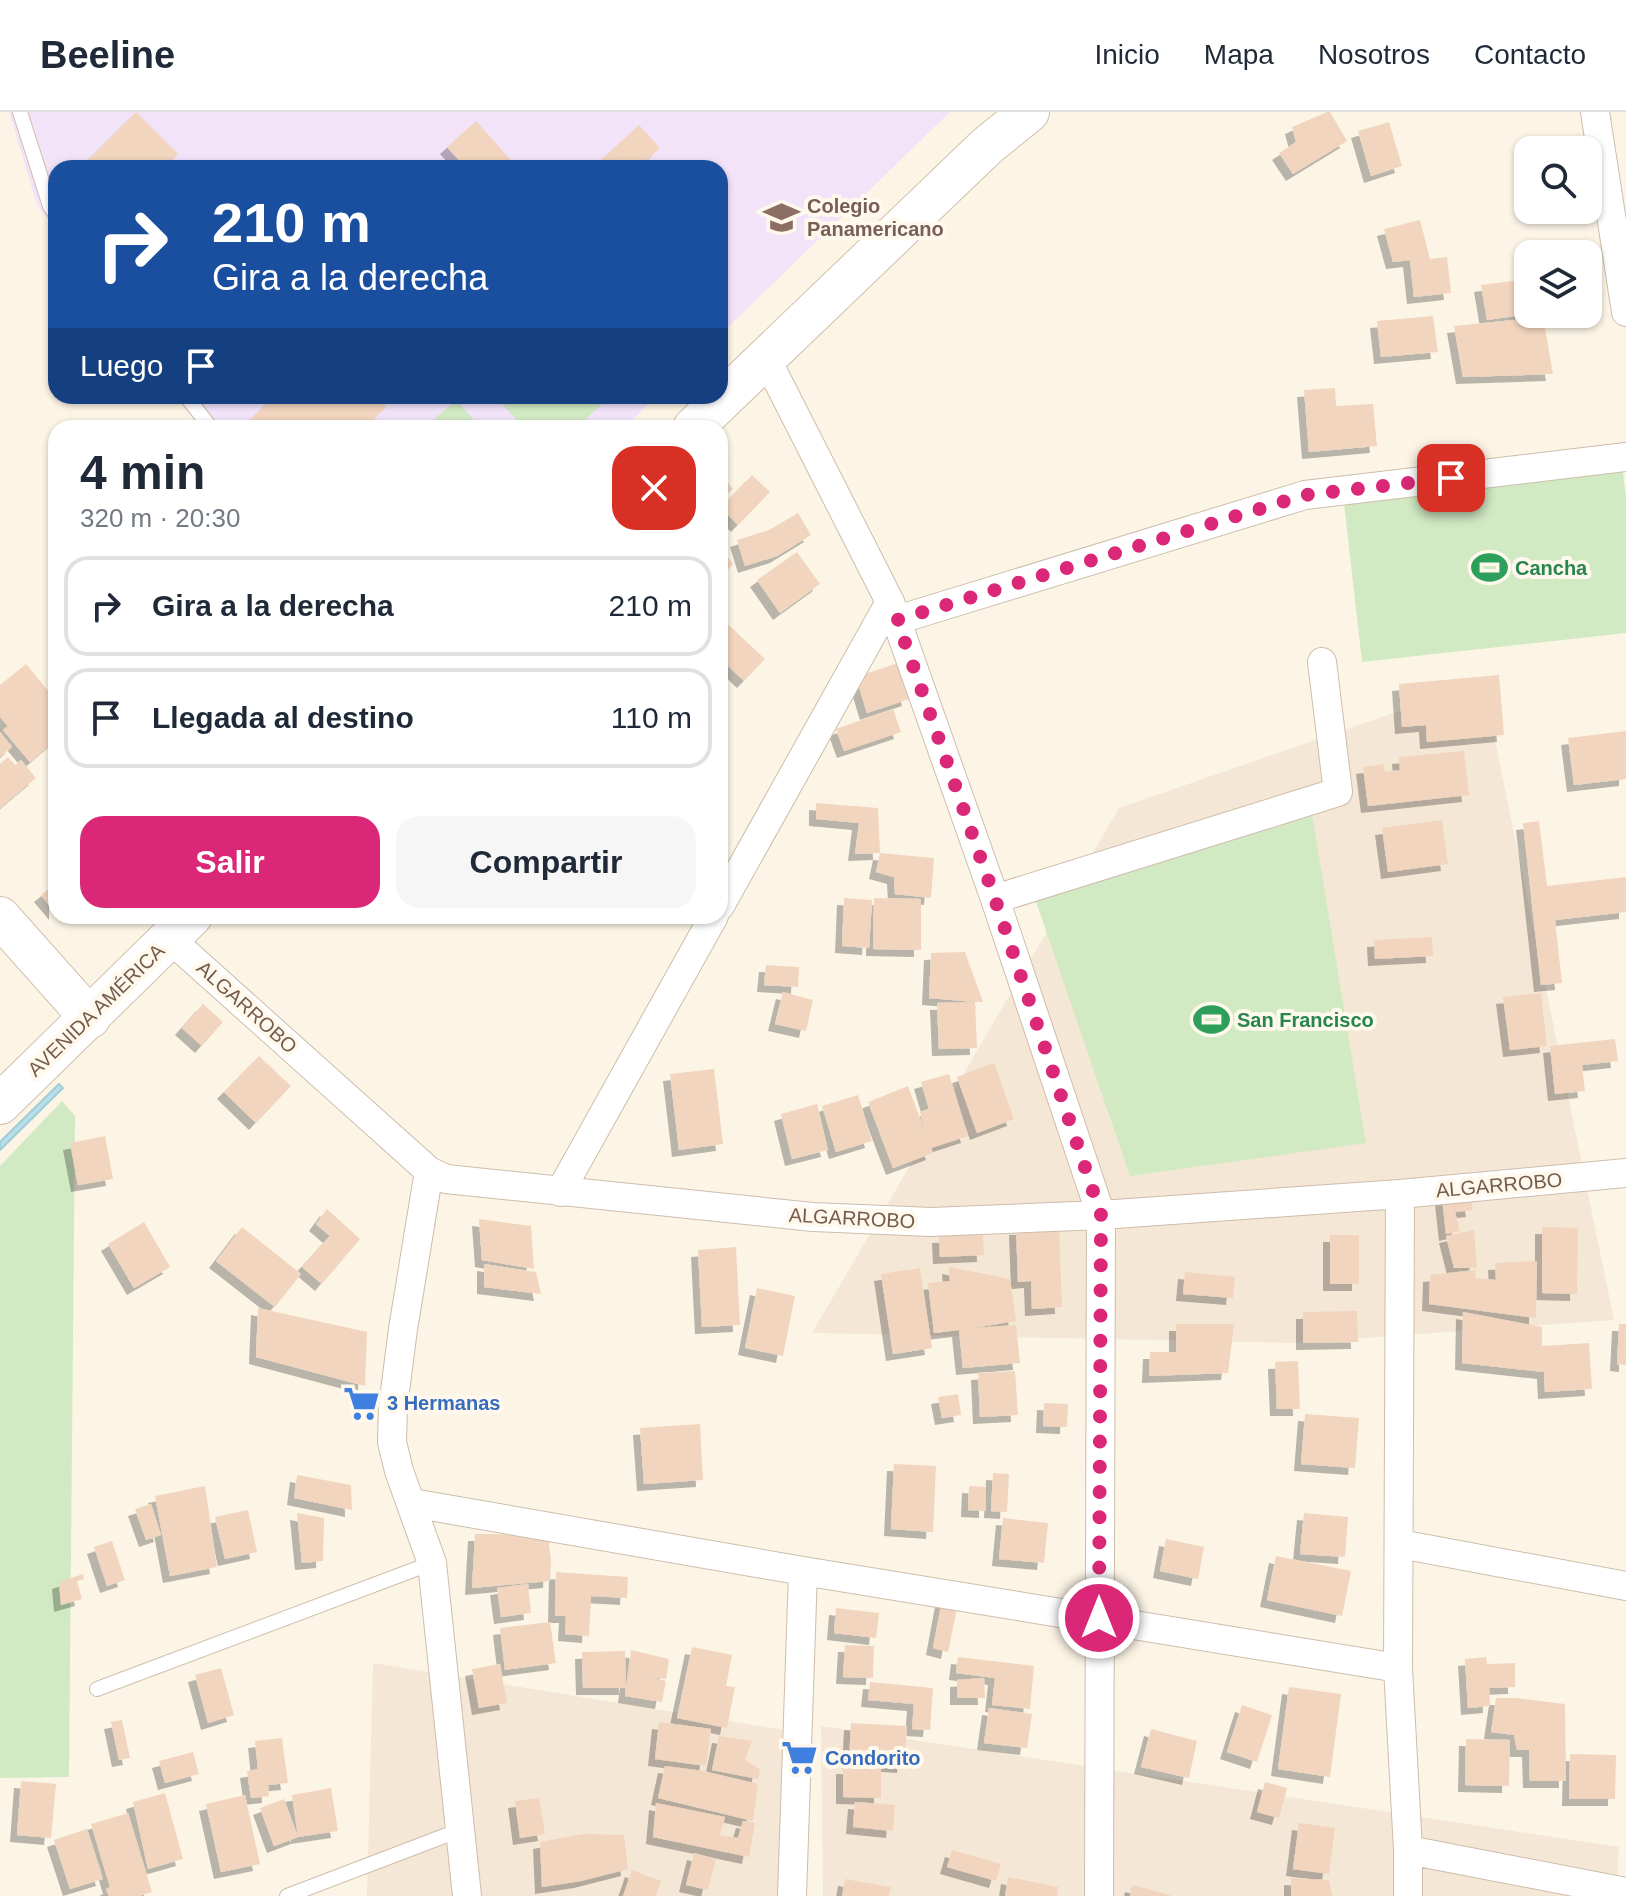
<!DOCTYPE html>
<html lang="es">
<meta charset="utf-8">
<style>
:root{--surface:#fff;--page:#f6f6f7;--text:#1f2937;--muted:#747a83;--line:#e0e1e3;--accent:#db2777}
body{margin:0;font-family:Arial,sans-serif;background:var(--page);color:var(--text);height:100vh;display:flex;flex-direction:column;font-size:30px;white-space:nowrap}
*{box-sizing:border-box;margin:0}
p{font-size:26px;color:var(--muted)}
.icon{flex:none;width:44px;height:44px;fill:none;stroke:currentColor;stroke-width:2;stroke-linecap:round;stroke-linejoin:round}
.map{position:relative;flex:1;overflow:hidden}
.drawer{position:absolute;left:48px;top:308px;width:680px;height:504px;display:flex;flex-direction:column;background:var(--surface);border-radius:24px;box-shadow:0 2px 6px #0004}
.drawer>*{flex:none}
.banner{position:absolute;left:48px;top:48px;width:680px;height:244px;border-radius:24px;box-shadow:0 2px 6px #0004;background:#1a4fa0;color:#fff;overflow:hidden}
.fabs{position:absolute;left:1514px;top:24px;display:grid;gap:16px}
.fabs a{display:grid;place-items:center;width:88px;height:88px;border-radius:16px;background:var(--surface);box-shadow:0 2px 6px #0004;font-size:40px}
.pin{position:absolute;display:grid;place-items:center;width:68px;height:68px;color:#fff;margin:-34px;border-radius:16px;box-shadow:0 4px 12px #0006}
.me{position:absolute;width:88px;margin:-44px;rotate:0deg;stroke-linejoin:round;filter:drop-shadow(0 0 6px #0008)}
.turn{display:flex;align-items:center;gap:28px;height:168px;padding:0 32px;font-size:36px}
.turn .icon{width:104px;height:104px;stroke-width:2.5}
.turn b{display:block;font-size:56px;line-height:68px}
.then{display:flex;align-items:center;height:76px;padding:0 32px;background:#0003;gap:16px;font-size:30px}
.round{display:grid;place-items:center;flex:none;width:84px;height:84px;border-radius:24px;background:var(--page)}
.headline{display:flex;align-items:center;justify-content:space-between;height:136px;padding:0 32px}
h1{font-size:48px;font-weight:800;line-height:60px}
.button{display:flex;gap:16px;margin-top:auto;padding:16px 32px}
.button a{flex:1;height:92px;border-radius:24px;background:var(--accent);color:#fff;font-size:32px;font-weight:800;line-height:92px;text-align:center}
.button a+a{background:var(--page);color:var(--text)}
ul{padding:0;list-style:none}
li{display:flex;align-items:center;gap:24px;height:100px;margin:0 16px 12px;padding:0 16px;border:4px solid var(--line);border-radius:24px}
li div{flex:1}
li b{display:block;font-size:30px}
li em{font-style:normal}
header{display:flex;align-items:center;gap:48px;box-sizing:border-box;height:112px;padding:0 40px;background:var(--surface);border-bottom:2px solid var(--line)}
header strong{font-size:38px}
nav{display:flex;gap:44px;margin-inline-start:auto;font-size:28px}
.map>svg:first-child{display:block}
.residential{fill:#f4e7d5}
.education{fill:#f2e3f9}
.green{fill:#d2eac4}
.water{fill:#badee6;stroke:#a1cdd8;stroke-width:2}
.building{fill:#f2d5be;filter:url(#shadow)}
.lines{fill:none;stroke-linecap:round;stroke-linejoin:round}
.lane-casing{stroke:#cebdac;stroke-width:16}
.street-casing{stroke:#cebdac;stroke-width:30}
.secondary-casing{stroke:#d3bfac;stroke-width:42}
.lane{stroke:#fff;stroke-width:14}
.street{stroke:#fff;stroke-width:28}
.secondary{stroke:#fff;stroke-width:40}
.route{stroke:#db2777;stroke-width:14;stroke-dasharray:0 25.2}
.labels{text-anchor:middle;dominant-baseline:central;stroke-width:8;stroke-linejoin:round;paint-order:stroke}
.education-label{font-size:20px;font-weight:bold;fill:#785e54;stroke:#fff9ed;text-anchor:start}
.leisure-label{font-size:20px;font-weight:bold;fill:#27864d;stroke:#fff9ed;text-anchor:start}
.street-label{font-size:20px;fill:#765c4b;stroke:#fff9ed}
.shop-label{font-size:20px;font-weight:bold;fill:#366cbe;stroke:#fff9ed;text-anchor:start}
</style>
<header>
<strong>Beeline</strong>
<nav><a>Inicio</a><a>Mapa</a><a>Nosotros</a><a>Contacto</a></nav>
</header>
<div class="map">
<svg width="1626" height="1784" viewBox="0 0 1626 1784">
<defs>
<filter id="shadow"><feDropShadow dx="-7" dy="7" stdDeviation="0" flood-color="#0004"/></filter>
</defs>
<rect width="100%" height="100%" fill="#fcf5e6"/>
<!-- residential -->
<path class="residential" d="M1483,570L1614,1208L1296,1231L812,1221L1119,696Z
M373,1551L802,1621L803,1784H367Z
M821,1614L1619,1735L1616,1784H823Z"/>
<!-- education -->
<path class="education" d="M9,0H950L720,223V56H56V117L37,93Z
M181,284H657L624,316H205Z"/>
<!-- green -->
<path class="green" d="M495,284H611L576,316H524Z
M456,288L481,316H424Z
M1623,360L1626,386V521L1362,550L1344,391Z
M1312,702L1366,1031L1130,1064L1034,784Z
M62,989L75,1004L69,1665L0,1666V1054Z"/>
<!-- water -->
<path class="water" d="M59,972L63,976L0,1038V1030Z"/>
<!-- building -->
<path class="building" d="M136,0L178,42L165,56H88L84,52Z
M1327,0H1330L1347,29L1293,62L1279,41L1296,30L1292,15Z
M476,9L518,56H466L447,35Z
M1389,10L1402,54L1371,64L1358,19Z
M639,13L660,36L638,56H592Z
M1420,108L1430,147L1447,145L1451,181L1414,185L1410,148L1393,150L1384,117Z
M1527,167L1528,202L1487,208L1481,173Z
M1433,204L1438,240L1381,245L1377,209Z
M1543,205L1553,262L1463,265L1454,214Z
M1335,276L1336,294L1373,292L1377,334L1309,340L1304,278Z
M274,284H375L386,295L365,316H242Z
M720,361L733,377L720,388Z
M752,363L770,380L738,413L721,396Z
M798,401L811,423L777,444L745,454L737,428L769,418Z
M720,435L733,452L720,467Z
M797,440L820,472L780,501L757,468Z
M720,505L765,547L744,569L720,546Z
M898,551L909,587L867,601L856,565Z
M26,552L56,588V628L30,650L3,618L8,614L0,605V573Z
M1499,563L1504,623L1427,630L1426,613L1402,615L1399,572Z
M893,597L901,620L844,639L836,617Z
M1626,619V667L1574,673L1568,626Z
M0,620L12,635L0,645Z
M1464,639L1469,683L1368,694L1363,655L1384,652L1385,660L1400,658L1399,645Z
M8,645L15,653L21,648L36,666L0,696V652Z
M816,691L878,696L880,741L855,742L859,711L816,707Z
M1442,708L1448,752L1388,760L1382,716Z
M1539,709L1547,774L1626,765V800L1555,808L1562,871L1541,873L1523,711Z
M880,741L934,746L931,786L895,782L894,765L876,760Z
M56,771V801L41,783Z
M844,786L872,788L869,836L842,834Z
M874,786L921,787V838L873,837Z
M1432,825L1433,844L1375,847L1374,828Z
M965,840L983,890H975L977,936L939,937L937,891L975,890L929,886L931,841Z
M766,853L799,855L798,875L764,873Z
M783,880L813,888L806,919L775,912Z
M1541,881L1547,934L1510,938L1503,885Z
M203,892L223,910L202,934L182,916Z
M1615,927L1618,949L1582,953L1585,979L1555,982L1550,934Z
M259,944L291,974L256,1011L224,980Z
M994,951L1014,1007L977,1021L957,965Z
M714,957L723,1032L679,1038L670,962Z
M949,962L968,1024L931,1036L933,1041L893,1056L868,990L908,974L925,1019L920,1000L929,997L921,970Z
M858,983L872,1029L836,1040L822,994Z
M817,992L828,1038L792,1047L781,1002Z
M105,1024L113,1067L78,1073L70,1031Z
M1470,1082L1473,1098L1455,1100L1460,1119L1446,1122L1442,1086Z
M327,1097L360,1127L322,1172L302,1155L330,1124L316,1112Z
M479,1107L531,1114L534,1157L482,1148Z
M144,1110L170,1155L134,1176L108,1132Z
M242,1115L301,1162L275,1195L216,1149Z
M1059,1115L1062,1195L1032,1197L1031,1169L1018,1170L1016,1116Z
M1542,1115L1578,1116L1577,1182L1542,1181Z
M1474,1118L1477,1156H1454L1446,1124Z
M983,1123L984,1143L940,1145L939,1124Z
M1330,1123H1359V1172H1330Z
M736,1135L740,1213L702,1215L698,1138Z
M1537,1149L1536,1206L1429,1192L1430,1163L1476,1158L1475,1166L1496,1168L1495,1151Z
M484,1152L536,1160L541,1182L484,1175Z
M949,1155L1010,1167L1016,1209L973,1216L1016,1213L1020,1251L963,1256L959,1218L934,1221L928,1171L950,1169Z
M920,1156L932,1236L893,1242L881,1162Z
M1185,1160L1235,1165L1233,1186L1183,1182Z
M757,1176L795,1184L783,1244L745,1236Z
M258,1196L367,1220L365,1274L256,1245Z
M1357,1199L1358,1230L1303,1231V1200Z
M1463,1200L1542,1215V1234L1589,1231L1592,1277L1545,1280L1544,1260L1462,1251Z
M1176,1212H1234L1228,1261L1149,1264L1150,1240H1176Z
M1619,1212H1626V1253L1617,1252Z
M1298,1249L1300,1297H1277L1275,1250Z
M1015,1259L1018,1303L980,1305L978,1261Z
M958,1282L961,1303L942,1306L938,1285Z
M1044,1291L1068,1292L1067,1315L1043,1314Z
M1305,1302L1359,1306L1355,1356L1301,1352Z
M700,1312L703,1368L644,1372L640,1316Z
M894,1352L936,1354L933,1420L891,1417Z
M993,1361L1009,1362L1007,1400L991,1399Z
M297,1363L351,1373L352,1398L294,1386Z
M205,1374L217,1455L170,1464L155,1384Z
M969,1374L986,1375V1399L968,1398Z
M151,1392L161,1423L146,1428L135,1397Z
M248,1398L257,1440L225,1447L215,1405Z
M297,1401L324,1406L323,1449L302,1451Z
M1304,1401L1348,1405L1345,1445L1300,1442Z
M1003,1406L1048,1411L1044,1451L999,1447Z
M475,1422L548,1423L551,1449L550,1469L472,1476Z
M1166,1427L1204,1435L1198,1467L1160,1459Z
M112,1429L125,1468L107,1474L94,1435Z
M1276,1444L1351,1459L1342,1504L1267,1488Z
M556,1460L628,1465L627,1486L591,1484L589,1524L565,1522L566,1504H555Z
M83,1462L84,1467L77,1469L82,1487L61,1493L59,1470Z
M528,1472L531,1501L501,1505L497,1476Z
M942,1488L958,1491L948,1540L933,1536Z
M836,1496L879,1501L876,1526L834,1521Z
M550,1510L556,1551L505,1558L500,1516Z
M845,1533L874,1534L873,1566L843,1565Z
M692,1535L732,1543L726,1574L735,1575L727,1616L677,1606Z
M631,1538L669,1547L666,1567L648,1565L666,1569L662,1590L625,1584L626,1576H583L582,1540L625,1539L626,1576Z
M958,1545L1034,1554L1030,1597L992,1593L995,1566L956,1561Z
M1486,1545L1487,1552L1515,1551V1575L1489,1576L1490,1594L1468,1596L1465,1547Z
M500,1552L507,1591L479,1596L472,1557Z
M221,1556L234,1603L208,1611L195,1563Z
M984,1566L985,1586H957V1568Z
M870,1570L933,1576L930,1618L912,1617L914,1592L868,1588Z
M1289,1575L1341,1582L1330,1665L1278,1657Z
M1496,1586H1515L1565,1592L1566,1669H1530L1529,1638H1517L1514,1623L1491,1620Z
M1242,1593L1272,1603L1257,1650L1227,1640Z
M989,1596L1032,1602L1027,1636L984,1631Z
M122,1608L130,1646L119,1648L111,1610Z
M659,1610L711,1617L706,1654L655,1647Z
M851,1611L907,1614L904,1654L849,1650Z
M1151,1617L1197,1629L1189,1666L1141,1655Z
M719,1624L752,1629L745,1648L760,1657L758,1667L712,1658Z
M282,1626L288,1671L268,1673L269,1684L251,1686L247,1659L258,1657L255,1629Z
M1466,1627L1510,1628L1509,1674L1465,1673Z
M193,1640L199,1662L165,1671L159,1649Z
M1570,1642L1616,1643L1615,1687H1569Z
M665,1654L703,1659L758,1672L753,1709L658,1686Z
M843,1655L881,1656V1686L843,1685Z
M21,1669L56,1672L51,1726L17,1723Z
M1265,1670L1287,1676L1279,1706L1257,1700Z
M331,1676L338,1719L298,1725L274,1734L260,1696L284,1687L298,1725L292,1683Z
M165,1681L183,1747L148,1757L133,1690Z
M245,1683L260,1752L221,1760L206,1692Z
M539,1686L545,1722L520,1726L515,1689Z
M855,1690L895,1693L893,1719L853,1715Z
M656,1691L725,1705L720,1723L738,1726L743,1709L755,1711L749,1745L653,1725Z
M128,1701L152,1780L139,1784H109L106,1777L110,1775L91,1712Z
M1299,1711L1335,1716L1329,1762L1293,1757Z
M87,1717L103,1767L70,1777L54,1728Z
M584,1722L624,1723L628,1757L581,1769L542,1775L540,1730Z
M952,1738L1001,1752L996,1769L947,1755Z
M694,1741L716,1747L708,1778L686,1773Z
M632,1758L661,1769L656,1784H623Z
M1008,1765L1058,1775L1057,1784H1005Z
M1291,1766L1329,1768L1332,1784H1291Z
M845,1767L891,1775L889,1784H842Z
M1132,1773L1170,1783V1784H1130Z"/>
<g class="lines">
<defs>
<path id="lane" d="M20,0L50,94L56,103
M186,284L211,316
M97,1577L432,1451
M287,1784L460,1718"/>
<path id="street" d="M1595,0L1626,200
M766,246L890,490L995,787L1101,1103L1099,1784
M897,508L1305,383L1626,345
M995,787L1338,680L1322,550
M720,794L890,490
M169,826L429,1059L446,1067L813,1105L931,1110L1101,1103L1400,1082L1626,1061
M429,1059L403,1217L393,1295L392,1330L399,1359L432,1451L467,1784
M560,1080L714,804
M1400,1082L1398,1556L1408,1738V1784
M412,1391L803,1459L1398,1556
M1400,1432L1626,1474
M1408,1738L1626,1780
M792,1784L803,1459"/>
<path id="secondary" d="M693,316L987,34L1029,0
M0,805L90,906
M0,992L192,804"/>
</defs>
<!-- lane casing -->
<use href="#lane" class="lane-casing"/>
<!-- street casing -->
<use href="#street" class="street-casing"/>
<!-- secondary casing -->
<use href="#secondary" class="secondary-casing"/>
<!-- lane -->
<use href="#lane" class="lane"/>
<!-- street -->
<use href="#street" class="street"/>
<!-- secondary -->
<use href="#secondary" class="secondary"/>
</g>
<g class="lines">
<!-- route -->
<path class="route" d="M1099,1506L1101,1103L995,787L897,508L1305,383L1451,366"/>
</g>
<!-- icons -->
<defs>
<symbol id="school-bare" viewBox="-9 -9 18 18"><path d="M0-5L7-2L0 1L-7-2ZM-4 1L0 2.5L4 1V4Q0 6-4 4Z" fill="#8d6e63" stroke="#fff9ed" stroke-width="2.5" paint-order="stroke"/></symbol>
<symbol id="stadium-bare" viewBox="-9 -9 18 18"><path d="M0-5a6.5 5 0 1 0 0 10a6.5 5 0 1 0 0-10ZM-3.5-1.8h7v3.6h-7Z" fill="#2e9e5b" stroke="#fff9ed" stroke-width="2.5" paint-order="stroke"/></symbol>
<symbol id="supermarket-bare" viewBox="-9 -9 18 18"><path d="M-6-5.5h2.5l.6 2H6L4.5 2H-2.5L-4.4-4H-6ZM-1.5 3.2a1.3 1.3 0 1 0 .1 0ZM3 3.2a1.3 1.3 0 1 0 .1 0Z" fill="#3f7fe0" stroke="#fff9ed" stroke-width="2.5" paint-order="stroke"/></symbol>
</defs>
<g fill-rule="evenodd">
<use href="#school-bare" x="756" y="80" width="51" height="51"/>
<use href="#stadium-bare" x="1464" y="430" width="51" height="51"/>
<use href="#stadium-bare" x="1186" y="882" width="51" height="51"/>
<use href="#supermarket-bare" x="336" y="1266" width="51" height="51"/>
<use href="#supermarket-bare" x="774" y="1620" width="51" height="51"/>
</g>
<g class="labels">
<!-- education labels -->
<g class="education-label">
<text x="807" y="94">Colegio<tspan x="807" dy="23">Panamericano</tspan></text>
</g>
<!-- leisure labels -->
<g class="leisure-label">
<text x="1515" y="456">Cancha</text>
<text x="1237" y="908">San Francisco</text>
</g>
<!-- street labels -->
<g class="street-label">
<text transform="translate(247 895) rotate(42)">ALGARROBO</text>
<text transform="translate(96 898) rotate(-44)">AVENIDA AMÉRICA</text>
<text transform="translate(1499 1073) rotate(-5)">ALGARROBO</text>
<text transform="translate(852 1106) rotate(3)">ALGARROBO</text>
</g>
<!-- shop labels -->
<g class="shop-label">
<text x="387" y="1291">3 Hermanas</text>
<text x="825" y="1646">Condorito</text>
</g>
</g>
</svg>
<div class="fabs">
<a><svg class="icon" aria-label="search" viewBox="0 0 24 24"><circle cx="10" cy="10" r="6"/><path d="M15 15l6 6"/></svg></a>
<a><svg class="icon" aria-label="layers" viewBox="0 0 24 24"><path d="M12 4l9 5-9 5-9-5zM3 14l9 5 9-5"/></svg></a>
</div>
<div class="pin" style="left:1451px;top:366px;background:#d93025"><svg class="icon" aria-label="arrive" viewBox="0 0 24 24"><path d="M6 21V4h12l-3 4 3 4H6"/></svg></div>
<svg class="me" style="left:1099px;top:1506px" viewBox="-20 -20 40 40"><circle r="17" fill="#db2777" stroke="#fff" stroke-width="3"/><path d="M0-11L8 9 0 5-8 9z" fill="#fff"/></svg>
<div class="banner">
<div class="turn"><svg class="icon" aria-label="right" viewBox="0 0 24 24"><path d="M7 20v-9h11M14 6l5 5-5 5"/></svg><div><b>210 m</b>Gira a la derecha</div></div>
<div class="then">Luego<svg class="icon" aria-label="arrive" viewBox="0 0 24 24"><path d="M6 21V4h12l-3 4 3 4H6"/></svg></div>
</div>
<section class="drawer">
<div class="headline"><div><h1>4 min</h1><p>320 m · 20:30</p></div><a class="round" style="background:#d93025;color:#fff"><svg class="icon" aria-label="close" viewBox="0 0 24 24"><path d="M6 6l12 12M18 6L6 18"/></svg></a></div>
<ul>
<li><svg class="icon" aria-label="right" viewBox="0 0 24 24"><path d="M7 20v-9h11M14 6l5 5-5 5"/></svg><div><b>Gira a la derecha</b></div><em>210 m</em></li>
<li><svg class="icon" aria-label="arrive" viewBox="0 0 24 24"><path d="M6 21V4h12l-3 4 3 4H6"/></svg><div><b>Llegada al destino</b></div><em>110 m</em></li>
</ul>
<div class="button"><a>Salir</a><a>Compartir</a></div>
</section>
</div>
